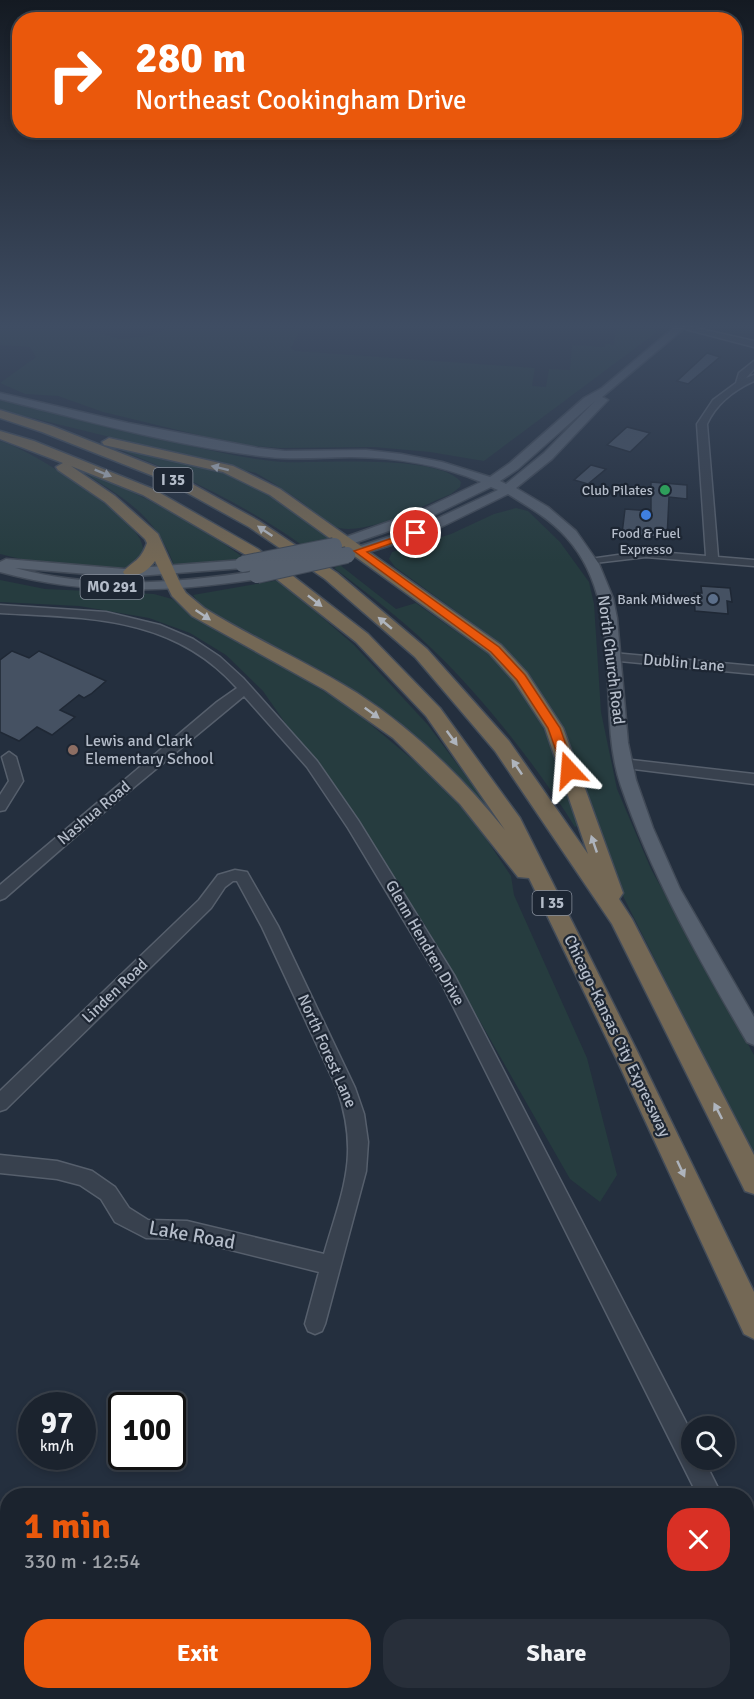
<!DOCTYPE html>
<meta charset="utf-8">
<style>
:root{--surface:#1b232e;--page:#282f3a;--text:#f1f3f6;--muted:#a0a4aa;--line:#39404a;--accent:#ea580c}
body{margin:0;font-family:Signika,sans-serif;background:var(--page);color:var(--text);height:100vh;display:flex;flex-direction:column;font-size:22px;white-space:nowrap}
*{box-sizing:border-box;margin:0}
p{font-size:20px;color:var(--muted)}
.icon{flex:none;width:33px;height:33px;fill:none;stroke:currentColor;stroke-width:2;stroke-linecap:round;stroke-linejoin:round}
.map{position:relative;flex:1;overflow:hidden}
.panel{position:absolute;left:0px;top:1488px;width:754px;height:212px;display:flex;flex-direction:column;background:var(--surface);border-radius:24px 24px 0 0;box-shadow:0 3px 9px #0003,0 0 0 2px var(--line)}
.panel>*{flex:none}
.banner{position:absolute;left:12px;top:12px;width:730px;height:126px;border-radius:24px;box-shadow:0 3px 9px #0003,0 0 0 2px var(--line);background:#ea580c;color:#fff;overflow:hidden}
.buttons{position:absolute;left:681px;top:1416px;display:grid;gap:12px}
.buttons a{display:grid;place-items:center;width:54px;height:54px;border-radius:50%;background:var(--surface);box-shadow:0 3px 9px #0003,0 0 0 2px var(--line);font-size:30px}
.speed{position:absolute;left:18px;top:1392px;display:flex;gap:12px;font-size:30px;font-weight:700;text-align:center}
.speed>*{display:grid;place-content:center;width:78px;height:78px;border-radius:50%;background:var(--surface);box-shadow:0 3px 9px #0003,0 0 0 2px var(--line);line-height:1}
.speed small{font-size:15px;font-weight:400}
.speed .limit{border:3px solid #111;border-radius:9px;background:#fff;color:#111}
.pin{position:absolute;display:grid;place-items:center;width:51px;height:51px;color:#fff;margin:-26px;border:3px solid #fff;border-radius:50%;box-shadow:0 2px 6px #0007}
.me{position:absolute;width:66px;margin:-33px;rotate:341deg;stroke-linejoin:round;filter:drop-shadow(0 0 4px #0008)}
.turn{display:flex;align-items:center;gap:21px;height:126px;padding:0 24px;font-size:27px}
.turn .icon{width:78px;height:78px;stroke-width:2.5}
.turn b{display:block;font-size:42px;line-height:51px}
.round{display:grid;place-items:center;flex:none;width:63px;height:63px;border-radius:24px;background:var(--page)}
.summary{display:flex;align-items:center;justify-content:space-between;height:102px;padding:0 24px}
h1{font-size:36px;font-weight:800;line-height:45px;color:var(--accent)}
.action{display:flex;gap:12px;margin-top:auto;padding:12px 24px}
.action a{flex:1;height:69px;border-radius:24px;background:var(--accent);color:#fff;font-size:24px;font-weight:800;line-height:69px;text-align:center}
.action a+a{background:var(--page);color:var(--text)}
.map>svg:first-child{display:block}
.green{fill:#263c3f}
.building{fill:#455162;stroke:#1f2835;stroke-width:1.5}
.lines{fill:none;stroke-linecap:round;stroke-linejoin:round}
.minor-casing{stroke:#565f6c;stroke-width:3}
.major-casing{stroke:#414a57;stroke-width:3}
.highway-casing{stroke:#434c59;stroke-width:3}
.minor{fill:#38414e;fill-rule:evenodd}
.major{fill:#56606e;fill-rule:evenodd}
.highway{fill:#746855;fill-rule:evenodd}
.major-bridge-casing{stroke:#414a57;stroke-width:18;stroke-linecap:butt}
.major-bridge{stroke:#56606e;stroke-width:16}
.oneway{fill:#aeb4bd}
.route{fill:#ea580c;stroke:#983908;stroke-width:1.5}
.leisure-dot{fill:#2e9e5b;stroke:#1d2633;stroke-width:2}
.shop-dot{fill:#3f7fe0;stroke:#1d2633;stroke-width:2}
.service-dot{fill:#5c6f8a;stroke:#1d2633;stroke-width:2}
.education-dot{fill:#8d6e63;stroke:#1d2633;stroke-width:2}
.labels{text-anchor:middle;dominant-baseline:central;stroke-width:4.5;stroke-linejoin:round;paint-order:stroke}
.far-poi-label{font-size:14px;fill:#b4bcc9;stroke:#1d2633;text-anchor:end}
.shield{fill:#1d2633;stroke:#878f9c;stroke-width:1.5}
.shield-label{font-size:15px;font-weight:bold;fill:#b4bcc9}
.street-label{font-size:16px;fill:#b4bcc9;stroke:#1d2633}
.poi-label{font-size:16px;fill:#b4bcc9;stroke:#1d2633;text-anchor:start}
.near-street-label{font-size:20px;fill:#b4bcc9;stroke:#1d2633}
</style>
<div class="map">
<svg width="754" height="1699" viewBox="0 0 754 1699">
<rect width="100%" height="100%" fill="#242f3e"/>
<!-- green -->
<path class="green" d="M177,325H303L291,348L295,351L535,368L532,386L546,387L549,369L570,370L572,345L605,347V344L614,345L616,325H649L657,332L484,461L430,452L374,447L280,448L240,445L103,412L58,396L25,394L0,383L36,357L30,347L0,345V326L96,332L120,339L149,336Z
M0,400C58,414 115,429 174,442C209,450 245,459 281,462C318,464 437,453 461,482L460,487L451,494C423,505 362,539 333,526C322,521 312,510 303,503C288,492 272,482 256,473L0,410Z
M0,441C31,449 125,511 140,539C142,543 143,548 144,552C139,559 134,564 126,567C101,575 26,561 0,554Z
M118,449C155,454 202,461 236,476C270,491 300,514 329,537V541L305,547C247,506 183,475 118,449Z
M77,468C134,491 190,519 240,555L242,559L174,565C154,512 122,498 77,468Z
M516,508L528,511L560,542L589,582L594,604L601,712L617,789L651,869L754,1055V1157L622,894L524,672L486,633L395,567L389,559L392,552L451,534L494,514Z
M340,565L396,609L416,603L495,659L532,701L549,742L578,826L575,827C537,766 481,695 429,646C399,617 367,593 334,568Z
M0,580L45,589L154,594L172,599L215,630L299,676L351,708L443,785L485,837L511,876L514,895L587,1058L617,1175L600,1202L570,1179L425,925L263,691L226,655L190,633L149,618L79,606L0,602Z
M279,580L354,645L428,725L492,811L498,824L391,719L335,678L202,607L193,595Z"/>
<!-- building -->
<path class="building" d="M707,353L720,357L688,384L677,381Z
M627,427L650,433L630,452L607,445Z
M591,465L606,469L588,484L574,480Z
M651,482L687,485V499L669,497L667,538L622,534L625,509L651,511Z
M701,586L730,588L732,602L727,601L728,614L695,611L694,593H702Z
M12,651L29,658L39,651L106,681L91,694L84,698L79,695L60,710L75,717L52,735L37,727L19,741L0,732V660Z"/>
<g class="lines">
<defs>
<path id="minor" d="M670,325H683L754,341V347Z
M754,361V369L746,378L754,375V381C734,390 716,404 707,424L718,557L754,560V566L646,557L586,564V560L590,559L646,551L706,556L697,424L713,400L736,383L739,373Z
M0,605L106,612L160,625L193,639L220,657L243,678L317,761L358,820L454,975L692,1434V1460H704L722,1496H698L442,984L348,828L307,767L244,696L92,822L5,898L0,900V885L217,702L237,688C173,616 89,618 0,613Z
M613,653L754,666V674L609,660L607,657Z
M9,752L16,757L23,781L5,810L0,811V795L9,781L2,757Z
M623,759L754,774V784L618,767L616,764Z
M235,870L247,872L278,926L355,1088L364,1114L368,1142L366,1171L325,1324L322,1331L315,1334L308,1331L305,1324L319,1272L187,1239L146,1238L115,1222L101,1199L80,1185L57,1179L0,1173V1155L57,1161L92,1171L115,1187L129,1208L148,1220L187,1221L324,1254C343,1189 360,1155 337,1088L262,927L237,881H233L225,887L211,908L6,1109L0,1111V1091L199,900L218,875Z
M747,1554L754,1557V1592L747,1589Z
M0,1579L8,1582V1609L0,1606Z"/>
<path id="major" d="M677,325H688L602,397L608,400L606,402L552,459L516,488L548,507L576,531L599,564L613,598L617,618L628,743L636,780L653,828L680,889L754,1017V1045L747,1042C699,959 652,877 621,786C612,760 610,732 609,705C606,647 608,583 566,537C550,519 529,507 508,494L429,533L347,559L340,555L342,552L419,527L498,490L491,487L432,516L334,550L327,546L329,543L422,510L481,482C441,465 394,457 351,457C324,457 296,460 269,457C178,447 88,421 0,399V393L128,423L258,448L285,451L366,450L401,454L442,462L490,477L510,463L584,398L602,388ZM595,401L544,453L506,484L500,481L518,469Z
M6,559L124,569L243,560L250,564L243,568L124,577L15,568C95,590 176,583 257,571L264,575L257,579C170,592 86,596 0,572V562Z"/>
<path id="highway" d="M0,410L52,426L176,475L259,521L337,573L427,649L509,741L588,854L545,728L514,681L489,653L270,495L223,472L104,445L102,442L109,438L233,466L280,489L501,645L527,673L563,728L623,893L619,899L632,919L754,1155V1194L745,1191L612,924L495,751L415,657L325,579L249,527L166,481L42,432L0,418Z
M0,431L34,441L153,489L258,549L368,634L440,708L520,818L638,1053L754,1292V1339L744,1334L617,1060L529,878L518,877L460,804L393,738L325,690L192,616L172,596L155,561C148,571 138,578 125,575L123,572C134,560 140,562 147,543L145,539L105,502L58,470L56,467L63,463L0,439ZM71,466L143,495L246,555L356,642L426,716L505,830C463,778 414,730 357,693C308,662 254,639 204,608L186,593L181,585L158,534L115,496Z"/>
</defs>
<!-- minor casing -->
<use href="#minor" class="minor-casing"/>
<!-- major casing -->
<use href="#major" class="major-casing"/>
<!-- highway casing -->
<use href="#highway" class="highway-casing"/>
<!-- minor -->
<use href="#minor" class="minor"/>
<!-- major -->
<use href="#major" class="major"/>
<!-- highway -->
<use href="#highway" class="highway"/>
<defs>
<path id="major-bridge" d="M243,564L334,546
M257,575L347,555"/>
</defs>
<!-- major-bridge casing -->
<use href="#major-bridge" class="major-bridge-casing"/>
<!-- major-bridge -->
<use href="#major-bridge" class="major-bridge"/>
</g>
<!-- one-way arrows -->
<defs><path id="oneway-solid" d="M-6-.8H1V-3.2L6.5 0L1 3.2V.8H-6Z" transform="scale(1.5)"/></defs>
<g class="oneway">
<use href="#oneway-solid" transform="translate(220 468) rotate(-166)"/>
<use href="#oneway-solid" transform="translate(103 473) rotate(22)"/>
<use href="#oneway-solid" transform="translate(265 531) rotate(-146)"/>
<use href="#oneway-solid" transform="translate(315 601) rotate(38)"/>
<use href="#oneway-solid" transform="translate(203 615) rotate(34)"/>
<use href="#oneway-solid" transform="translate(385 623) rotate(-140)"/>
<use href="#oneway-solid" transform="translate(372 713) rotate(36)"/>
<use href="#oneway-solid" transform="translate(452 738) rotate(54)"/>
<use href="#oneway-solid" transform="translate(517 767) rotate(-124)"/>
<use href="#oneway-solid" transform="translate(594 844) rotate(-109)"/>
<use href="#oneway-solid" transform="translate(718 1111) rotate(-117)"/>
<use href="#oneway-solid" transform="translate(681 1169) rotate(65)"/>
</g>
<!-- sky -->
<linearGradient id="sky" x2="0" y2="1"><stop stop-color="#141a22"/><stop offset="0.58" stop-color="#3f4d63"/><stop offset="1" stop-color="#3f4d63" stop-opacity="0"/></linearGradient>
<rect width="754" height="562" fill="url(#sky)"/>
<!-- route -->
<path class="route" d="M413,531L421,533L367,552L499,647L525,675L560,728L575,770L573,773H564L548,728L517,680L491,652L354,551Z"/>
<!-- markers -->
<circle class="leisure-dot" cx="665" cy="490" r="6"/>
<circle class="shop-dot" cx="646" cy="515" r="6"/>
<circle class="service-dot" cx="713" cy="599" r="6"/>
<circle class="education-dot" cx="73" cy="750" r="6"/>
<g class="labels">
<!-- far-poi labels -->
<g class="far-poi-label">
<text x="653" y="490">Club Pilates</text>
<text x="646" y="533" text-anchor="middle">Food &amp; Fuel<tspan x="646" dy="16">Expresso</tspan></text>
<text x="701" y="599">Bank Midwest</text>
</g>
<!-- shield labels -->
<g class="shield">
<rect x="153.5" y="468" width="39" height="24" rx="4.5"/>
<rect x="80.5" y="575" width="63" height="24" rx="4.5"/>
<rect x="532.5" y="891" width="39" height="24" rx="4.5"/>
</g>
<g class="shield-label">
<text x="173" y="480">I 35</text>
<text x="112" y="587">MO 291</text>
<text x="552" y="903">I 35</text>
</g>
<!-- street labels -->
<g class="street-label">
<text transform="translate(611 660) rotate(83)">North Church Road</text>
<text transform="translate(684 663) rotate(5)">Dublin Lane</text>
<text transform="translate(94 813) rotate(-40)">Nashua Road</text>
<text transform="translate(425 943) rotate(60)">Glenn Hendren Drive</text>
<text transform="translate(115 991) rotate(-44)">Linden Road</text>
<text transform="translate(617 1036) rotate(64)">Chicago-Kansas City Expressway</text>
<text transform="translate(327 1051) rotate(66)">North Forest Lane</text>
</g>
<!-- poi labels -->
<g class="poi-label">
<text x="85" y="741">Lewis and Clark<tspan x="85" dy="18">Elementary School</tspan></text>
</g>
<!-- near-street labels -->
<g class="near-street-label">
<text transform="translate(192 1235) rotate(10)">Lake Road</text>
</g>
</g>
</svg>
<div class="buttons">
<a><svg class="icon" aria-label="search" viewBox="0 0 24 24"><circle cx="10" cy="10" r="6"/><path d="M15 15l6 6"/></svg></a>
</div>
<div class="speed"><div>97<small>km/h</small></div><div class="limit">100</div></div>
<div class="pin" style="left:416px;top:533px;background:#d93025"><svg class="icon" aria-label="arrive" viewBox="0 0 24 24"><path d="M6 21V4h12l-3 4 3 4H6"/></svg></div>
<svg class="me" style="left:569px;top:770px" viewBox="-20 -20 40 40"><path d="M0-17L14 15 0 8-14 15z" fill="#ea580c" stroke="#fff" stroke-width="4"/></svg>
<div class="banner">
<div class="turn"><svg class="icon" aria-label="right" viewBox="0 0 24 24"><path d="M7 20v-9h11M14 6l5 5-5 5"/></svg><div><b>280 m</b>Northeast Cookingham Drive</div></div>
</div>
<section class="panel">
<div class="summary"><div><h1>1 min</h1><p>330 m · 12:54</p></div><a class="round" style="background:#d93025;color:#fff"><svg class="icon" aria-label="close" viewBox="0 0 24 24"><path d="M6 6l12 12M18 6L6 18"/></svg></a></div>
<div class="action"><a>Exit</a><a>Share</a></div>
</section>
</div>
